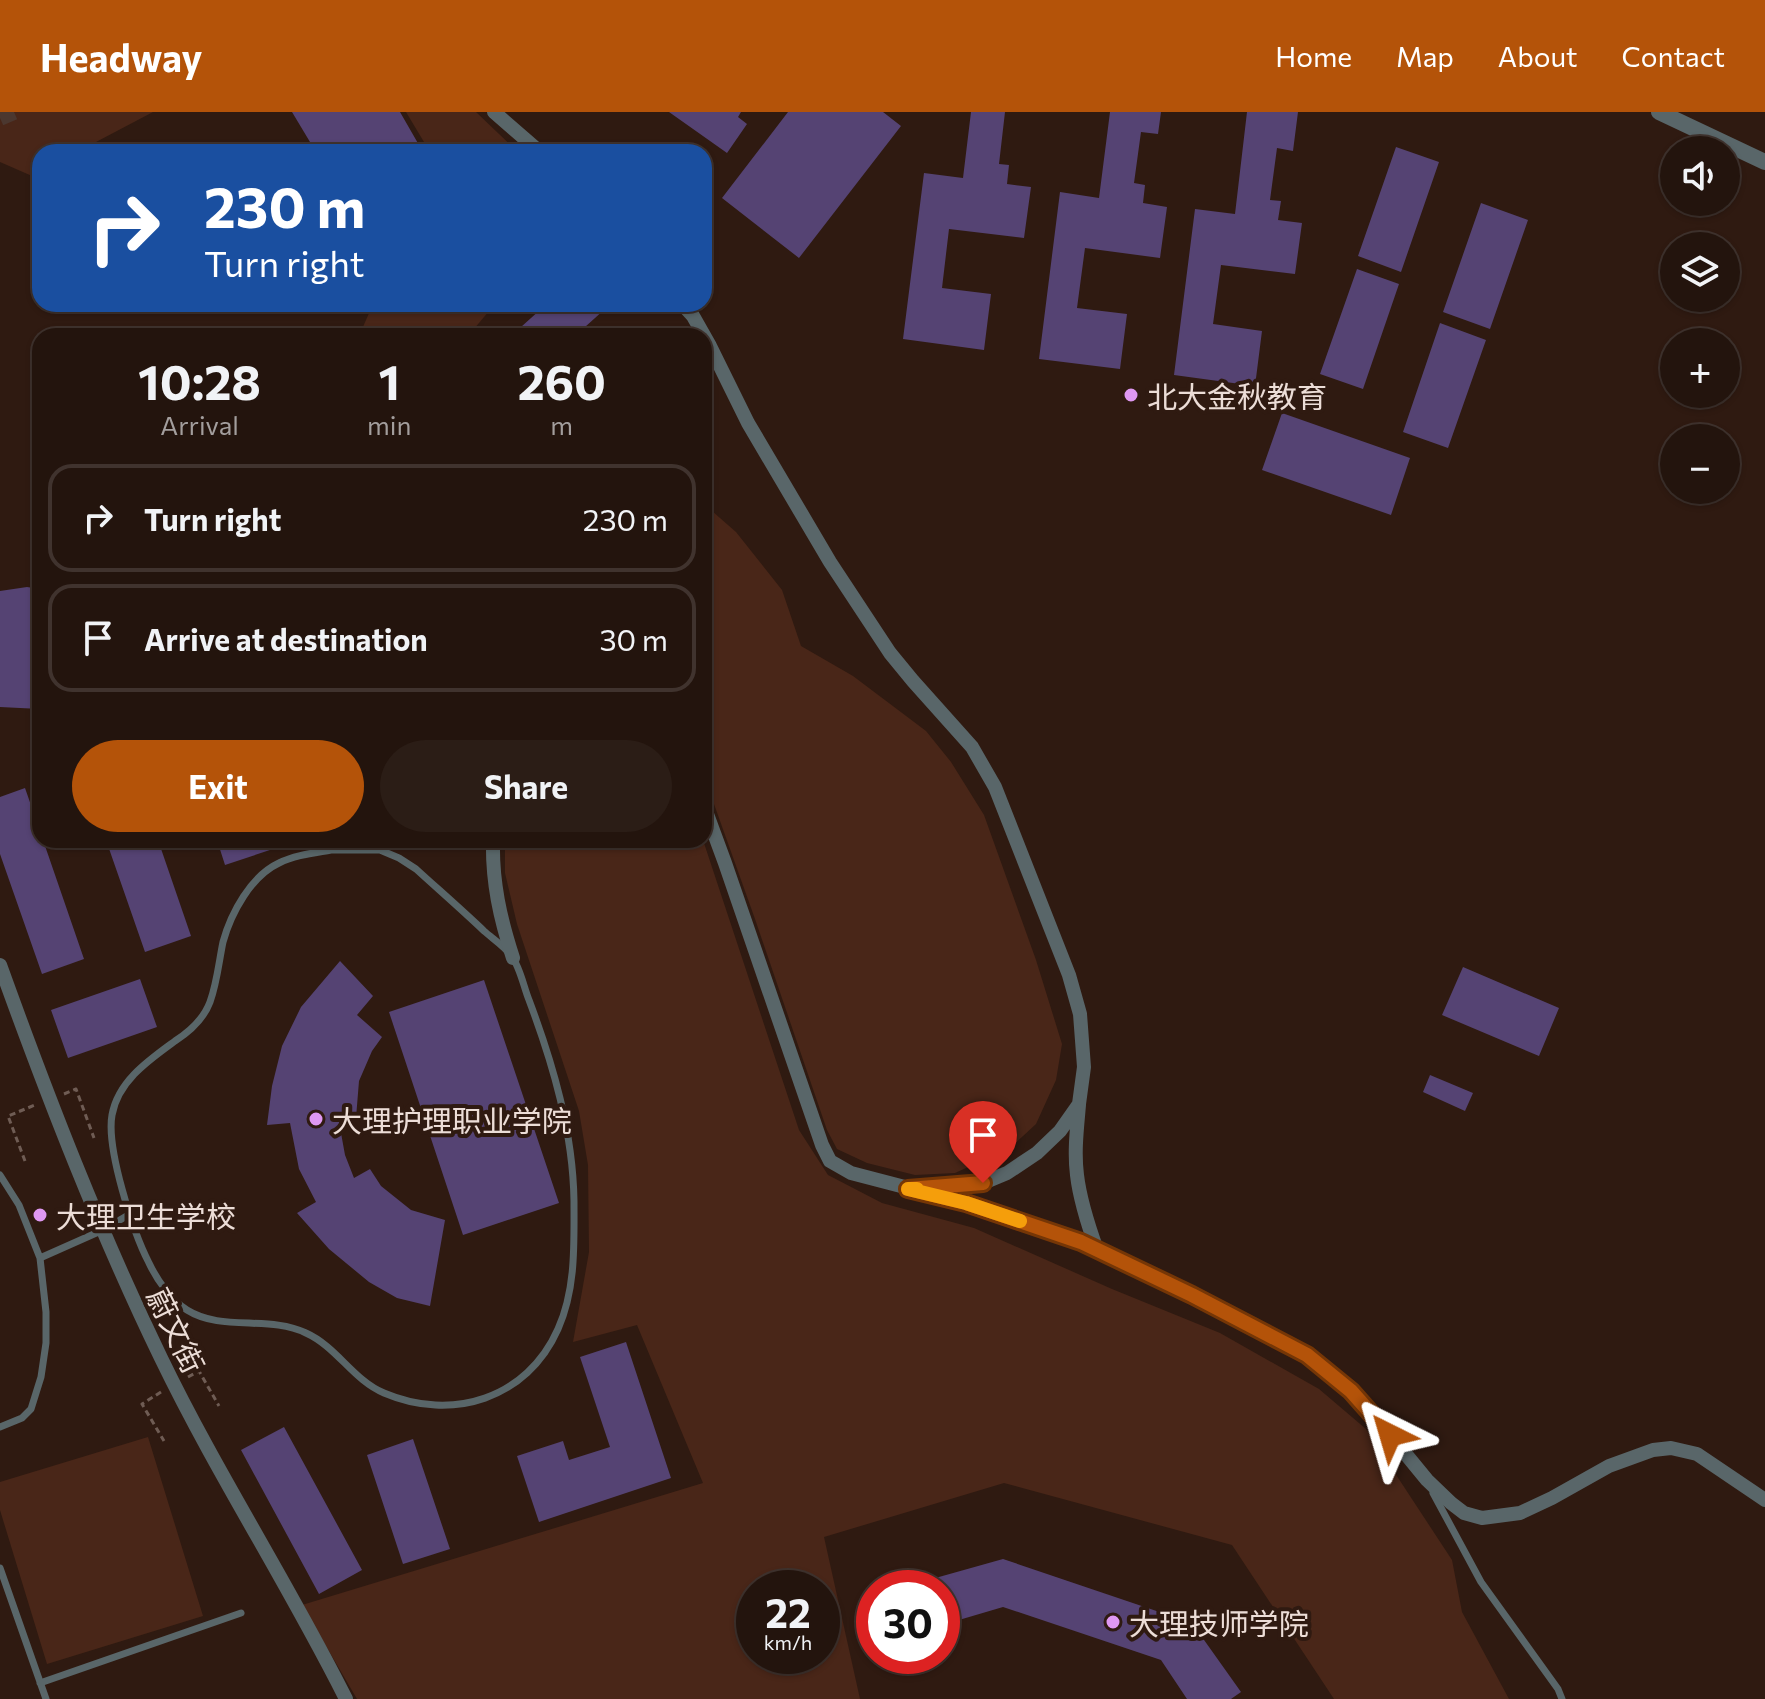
<!DOCTYPE html>
<meta charset="utf-8">
<style>
:root{--surface:#23140d;--page:#2b1d16;--text:#f1f3f6;--muted:#a39e9d;--line:#40332e;--accent:#b45309}
body{margin:0;font-family:Commissioner,"Noto Sans SC",sans-serif;background:var(--page);color:var(--text);height:100vh;display:flex;flex-direction:column;font-size:30px;white-space:nowrap}
*{box-sizing:border-box;margin:0}
p{font-size:26px;color:var(--muted)}
.icon{flex:none;width:44px;height:44px;fill:none;stroke:currentColor;stroke-width:2;stroke-linecap:round;stroke-linejoin:round}
.map{position:relative;flex:1;overflow:hidden}
.panel{position:absolute;left:32px;top:216px;width:680px;height:520px;display:flex;flex-direction:column;background:var(--surface);border-radius:24px;box-shadow:0 2px 6px #0004,0 0 0 2px var(--line)}
.panel>*{flex:none}
.top-card{position:absolute;left:32px;top:32px;width:680px;height:168px;border-radius:24px;box-shadow:0 2px 6px #0004,0 0 0 2px var(--line);background:#1a4fa0;color:#fff;overflow:hidden}
.buttons{position:absolute;left:1660px;top:24px;display:grid;gap:16px}
.buttons a{display:grid;place-items:center;width:80px;height:80px;border-radius:50%;background:var(--surface);box-shadow:0 2px 6px #0004,0 0 0 2px var(--line);font-size:40px}
.speed{position:absolute;left:736px;top:1458px;display:flex;gap:16px;font-size:40px;font-weight:700;text-align:center}
.speed>*{display:grid;place-content:center;width:104px;height:104px;border-radius:50%;background:var(--surface);box-shadow:0 2px 6px #0004,0 0 0 2px var(--line);line-height:1}
.speed small{font-size:20px;font-weight:400}
.speed .limit{border:12px solid #d22;background:#fff;color:#111}
.pin{position:absolute;display:grid;place-items:center;width:68px;height:68px;color:#fff;margin:-82px -34px;border-radius:50% 50% 50% 0;rotate:-45deg;box-shadow:0 0 8px #0007}
.pin .icon{rotate:45deg}
.me{position:absolute;width:88px;margin:-44px;rotate:320deg;stroke-linejoin:round;filter:drop-shadow(0 0 6px #0008)}
.turn{display:flex;align-items:center;gap:28px;height:168px;padding:0 40px;font-size:36px}
.turn .icon{width:104px;height:104px;stroke-width:2.5}
.turn b{display:block;font-size:56px;line-height:68px}
.eta{display:flex;justify-content:space-evenly;align-items:center;height:136px;text-align:center}
.eta b{font-size:48px;font-weight:700;line-height:56px}
.action{display:flex;gap:16px;margin-top:auto;padding:16px 40px}
.action a{flex:1;height:92px;border-radius:48px;background:var(--accent);color:#fff;font-size:32px;font-weight:700;line-height:92px;text-align:center}
.action a+a{background:var(--page);color:var(--text)}
ul{padding:0;list-style:none}
li{display:flex;align-items:center;gap:24px;height:108px;margin:0 16px 12px;padding:0 24px;border:4px solid var(--line);border-radius:24px}
li div{flex:1}
li b{display:block;font-size:30px}
li em{font-style:normal}
header{display:flex;align-items:center;gap:48px;box-sizing:border-box;height:112px;padding:0 40px;background:var(--accent);color:#fff}
header strong{font-size:38px}
nav{display:flex;gap:44px;margin-inline-start:auto;font-size:28px}
.map>svg:first-child{display:block}
.green{fill:#492618;fill-rule:evenodd}
.building{fill:#554373}
.lines{fill:none;stroke-linecap:round;stroke-linejoin:round}
.tertiary-tunnel{stroke:#4b372f;stroke-width:16;stroke-dasharray:16 8;stroke-linecap:butt}
.path{stroke:#6f5c54;stroke-width:3;stroke-dasharray:6 4;stroke-linecap:butt}
.service{stroke:#596669;stroke-width:7}
.minor{stroke:#596669;stroke-width:14}
.tertiary{stroke:#596669;stroke-width:16}
.route-casing{stroke:#753606;stroke-width:20}
.route{stroke:#b45309;stroke-width:14}
.slow{stroke:#f59e0b;stroke-width:14}
.poi-dot{fill:#df98f2;stroke:#2f1a11;stroke-width:3}
.labels{text-anchor:middle;dominant-baseline:central;stroke-width:8;stroke-linejoin:round;paint-order:stroke}
.poi-label{font-size:30px;fill:#ecddd7;stroke:#2f1a11;text-anchor:start}
.street-label{font-size:30px;fill:#ecddd7;stroke:#2f1a11}
</style>
<header>
<strong>Headway</strong>
<nav><a>Home</a><a>Map</a><a>About</a><a>Contact</a></nav>
</header>
<div class="map">
<svg width="1765" height="1587" viewBox="0 0 1765 1587">
<rect width="100%" height="100%" fill="#2f1a11"/>
<!-- green -->
<path class="green" d="M0,0H153L77,40H40V59L32,64L0,50Z
M406,0H476L518,40H430Z
M373,192H495L468,224H359Z
M704,392L736,420L782,478L801,534L853,564L926,619L951,650L984,703L1036,848L1062,932L1056,968L1036,1012L1010,1036L955,1061L915,1063L867,1051L837,1037L827,1018L755,807L704,664Z
M507,728H703L799,1018L828,1063L882,1091L974,1116L1112,1177L1220,1221L1319,1277L1366,1317L1452,1448L1462,1500L1509,1587H1334L1232,1433L1004,1371L824,1425L860,1587H357L302,1493L703,1371L637,1213L573,1230L589,1140L588,1053L579,999L517,812L505,761V734ZM754,1476H822V1544H754Z
M148,1325L203,1504L47,1552L0,1398V1370Z"/>
<!-- building -->
<path class="building" d="M292,0H400L423,40H316Z
M669,0H741L738,5L747,12L727,41Z
M788,0H883L901,14L799,146L722,86Z
M971,0H1005L999,52L1009,53L1007,72L1031,75L1024,126L949,117L942,176L991,182L984,238L903,227L924,61L963,66Z
M1110,0H1161L1158,22L1141,20L1134,71L1145,73L1143,91L1167,95L1160,146L1085,136L1077,196L1127,202L1120,257L1039,247L1060,80L1099,86Z
M1247,0H1298L1293,39L1277,36L1270,88L1281,89L1278,108L1302,111L1295,162L1221,153L1213,212L1262,219L1255,274L1174,263L1195,97L1235,102Z
M1396,35L1439,50L1401,160L1358,144Z
M1481,91L1528,108L1490,217L1443,200Z
M1357,157L1399,172L1363,277L1320,262Z
M536,192H600L605,197L575,224H511L541,197Z
M1440,211L1486,228L1448,336L1403,320Z
M1282,301L1410,346L1391,403L1262,358Z
M27,475L40,477V597L0,595V479Z
M25,676L40,719V728H43L84,847L42,862L0,742V685Z
M106,728H158L191,824L145,840Z
M217,728H273L276,736L225,753Z
M340,849L373,884L357,903L382,925L372,939L359,969L356,1006L339,1010L345,1043L354,1066L370,1057L381,1074L411,1098L445,1108L430,1194L397,1186L369,1170L329,1137L297,1101L316,1090L299,1057L290,1011L267,1013L272,974L282,934L301,895Z
M1463,855L1559,896L1539,944L1442,903Z
M140,867L157,915L68,946L51,898Z
M484,868L559,1091L463,1123L389,900Z
M1430,963L1473,981L1465,999L1423,980Z
M626,1230L671,1366L539,1410L517,1344L563,1329L569,1348L610,1335L580,1245Z
M284,1315L362,1458L319,1482L241,1338Z
M413,1327L450,1437L403,1452L367,1343Z
M1003,1447L1192,1511L1241,1580L1231,1587H1187L1161,1548L1003,1495L942,1513V1476H915L914,1472Z"/>
<g class="lines">
<!-- tertiary-tunnel -->
<path class="tertiary-tunnel" d="M0,6L14,0"/>
<!-- path -->
<path class="path" d="M64,982L76,977L94,1026
M25,1049L8,1004L35,993
M188,1265L199,1259L219,1294
M161,1280L142,1292L164,1329"/>
<!-- service -->
<path class="service" d="M331,738H380L399,746L416,757C439,778 462,798 484,819C493,827 506,835 512,845C520,855 524,876 529,888C553,952 573,1020 574,1089C574,1132 576,1177 558,1217C527,1287 452,1310 384,1281C353,1268 337,1235 306,1221C269,1203 222,1220 187,1198C171,1188 157,1168 149,1151C133,1120 106,1036 112,1003C118,969 149,948 175,929C189,920 204,906 210,890C217,871 219,849 223,830C231,801 251,764 279,751C295,743 314,741 331,738Z
M0,1063L19,1093L40,1146L46,1200V1231L41,1265L31,1297L22,1306L0,1315
M40,1146L103,1118L130,1102
M1433,1381L1481,1470L1558,1577L1562,1587
M0,1456L46,1587
M40,1571L241,1501"/>
<!-- minor -->
<path class="minor" d="M494,0L540,40
M682,192L693,204L710,234L748,311L830,450L890,541L913,569L972,635L995,675L1069,863L1080,902L1084,955L1079,992L1060,1019L1037,1041L1007,1061L983,1071L921,1076
M704,694L725,751L822,1033L830,1049L851,1061L966,1091L1081,1130L1192,1183L1307,1243L1351,1279L1372,1301L1427,1368L1451,1391L1464,1401L1482,1406L1520,1401L1552,1386L1609,1354L1653,1338L1671,1336L1697,1342L1765,1388
M493,728C492,770 500,806 513,846
M0,853C48,986 99,1118 161,1246C217,1362 288,1471 346,1587
M1079,993C1077,1016 1074,1040 1077,1063C1080,1089 1088,1113 1097,1138"/>
<!-- tertiary -->
<path class="tertiary" d="M1659,0L1765,50"/>
</g>
<g class="lines">
<defs>
<path id="route" d="M983,1071L908,1077L966,1091L1081,1130L1192,1183L1307,1243L1351,1279L1390,1323"/>
</defs>
<!-- route casing -->
<use href="#route" class="route-casing"/>
<!-- route -->
<use href="#route" class="route"/>
<!-- slow -->
<path class="slow" d="M917,1077H908L966,1091L1020,1109"/>
</g>
<!-- markers -->
<g class="poi-dot">
<circle cx="1131" cy="283" r="8"/>
<circle cx="316" cy="1007" r="8"/>
<circle cx="40" cy="1103" r="8"/>
<circle cx="1113" cy="1510" r="8"/>
</g>
<g class="labels">
<!-- poi labels -->
<g class="poi-label">
<text x="1147" y="283">北大金秋教育</text>
<text x="332" y="1007">大理护理职业学院</text>
<text x="56" y="1103">大理卫生学校</text>
<text x="1129" y="1510">大理技师学院</text>
</g>
<!-- street labels -->
<g class="street-label">
<text transform="translate(177 1218) rotate(64)">蔚文街</text>
</g>
</g>
</svg>
<div class="buttons">
<a><svg class="icon" aria-label="sound" viewBox="0 0 24 24"><path d="M4 9h4l5-4v14l-5-4H4zM17 9q2 3 0 6"/></svg></a>
<a><svg class="icon" aria-label="layers" viewBox="0 0 24 24"><path d="M12 4l9 5-9 5-9-5zM3 14l9 5 9-5"/></svg></a>
<a>+</a>
<a>−</a>
</div>
<div class="speed"><div>22<small>km/h</small></div><div class="limit">30</div></div>
<div class="pin" style="left:983px;top:1071px;background:#d93025"><svg class="icon" aria-label="arrive" viewBox="0 0 24 24"><path d="M6 21V4h12l-3 4 3 4H6"/></svg></div>
<svg class="me" style="left:1390px;top:1323px" viewBox="-20 -20 40 40"><path d="M0-17L14 15 0 8-14 15z" fill="#b45309" stroke="#fff" stroke-width="4"/></svg>
<div class="top-card">
<div class="turn"><svg class="icon" aria-label="right" viewBox="0 0 24 24"><path d="M7 20v-9h11M14 6l5 5-5 5"/></svg><div><b>230 m</b>Turn right</div></div>
</div>
<section class="panel">
<div class="eta">
<div><b>10:28</b><p>Arrival</p></div>
<div><b>1</b><p>min</p></div>
<div><b>260</b><p>m</p></div>
</div>
<ul>
<li><svg class="icon" aria-label="right" viewBox="0 0 24 24"><path d="M7 20v-9h11M14 6l5 5-5 5"/></svg><div><b>Turn right</b></div><em>230 m</em></li>
<li><svg class="icon" aria-label="arrive" viewBox="0 0 24 24"><path d="M6 21V4h12l-3 4 3 4H6"/></svg><div><b>Arrive at destination</b></div><em>30 m</em></li>
</ul>
<div class="action"><a>Exit</a><a>Share</a></div>
</section>
</div>
